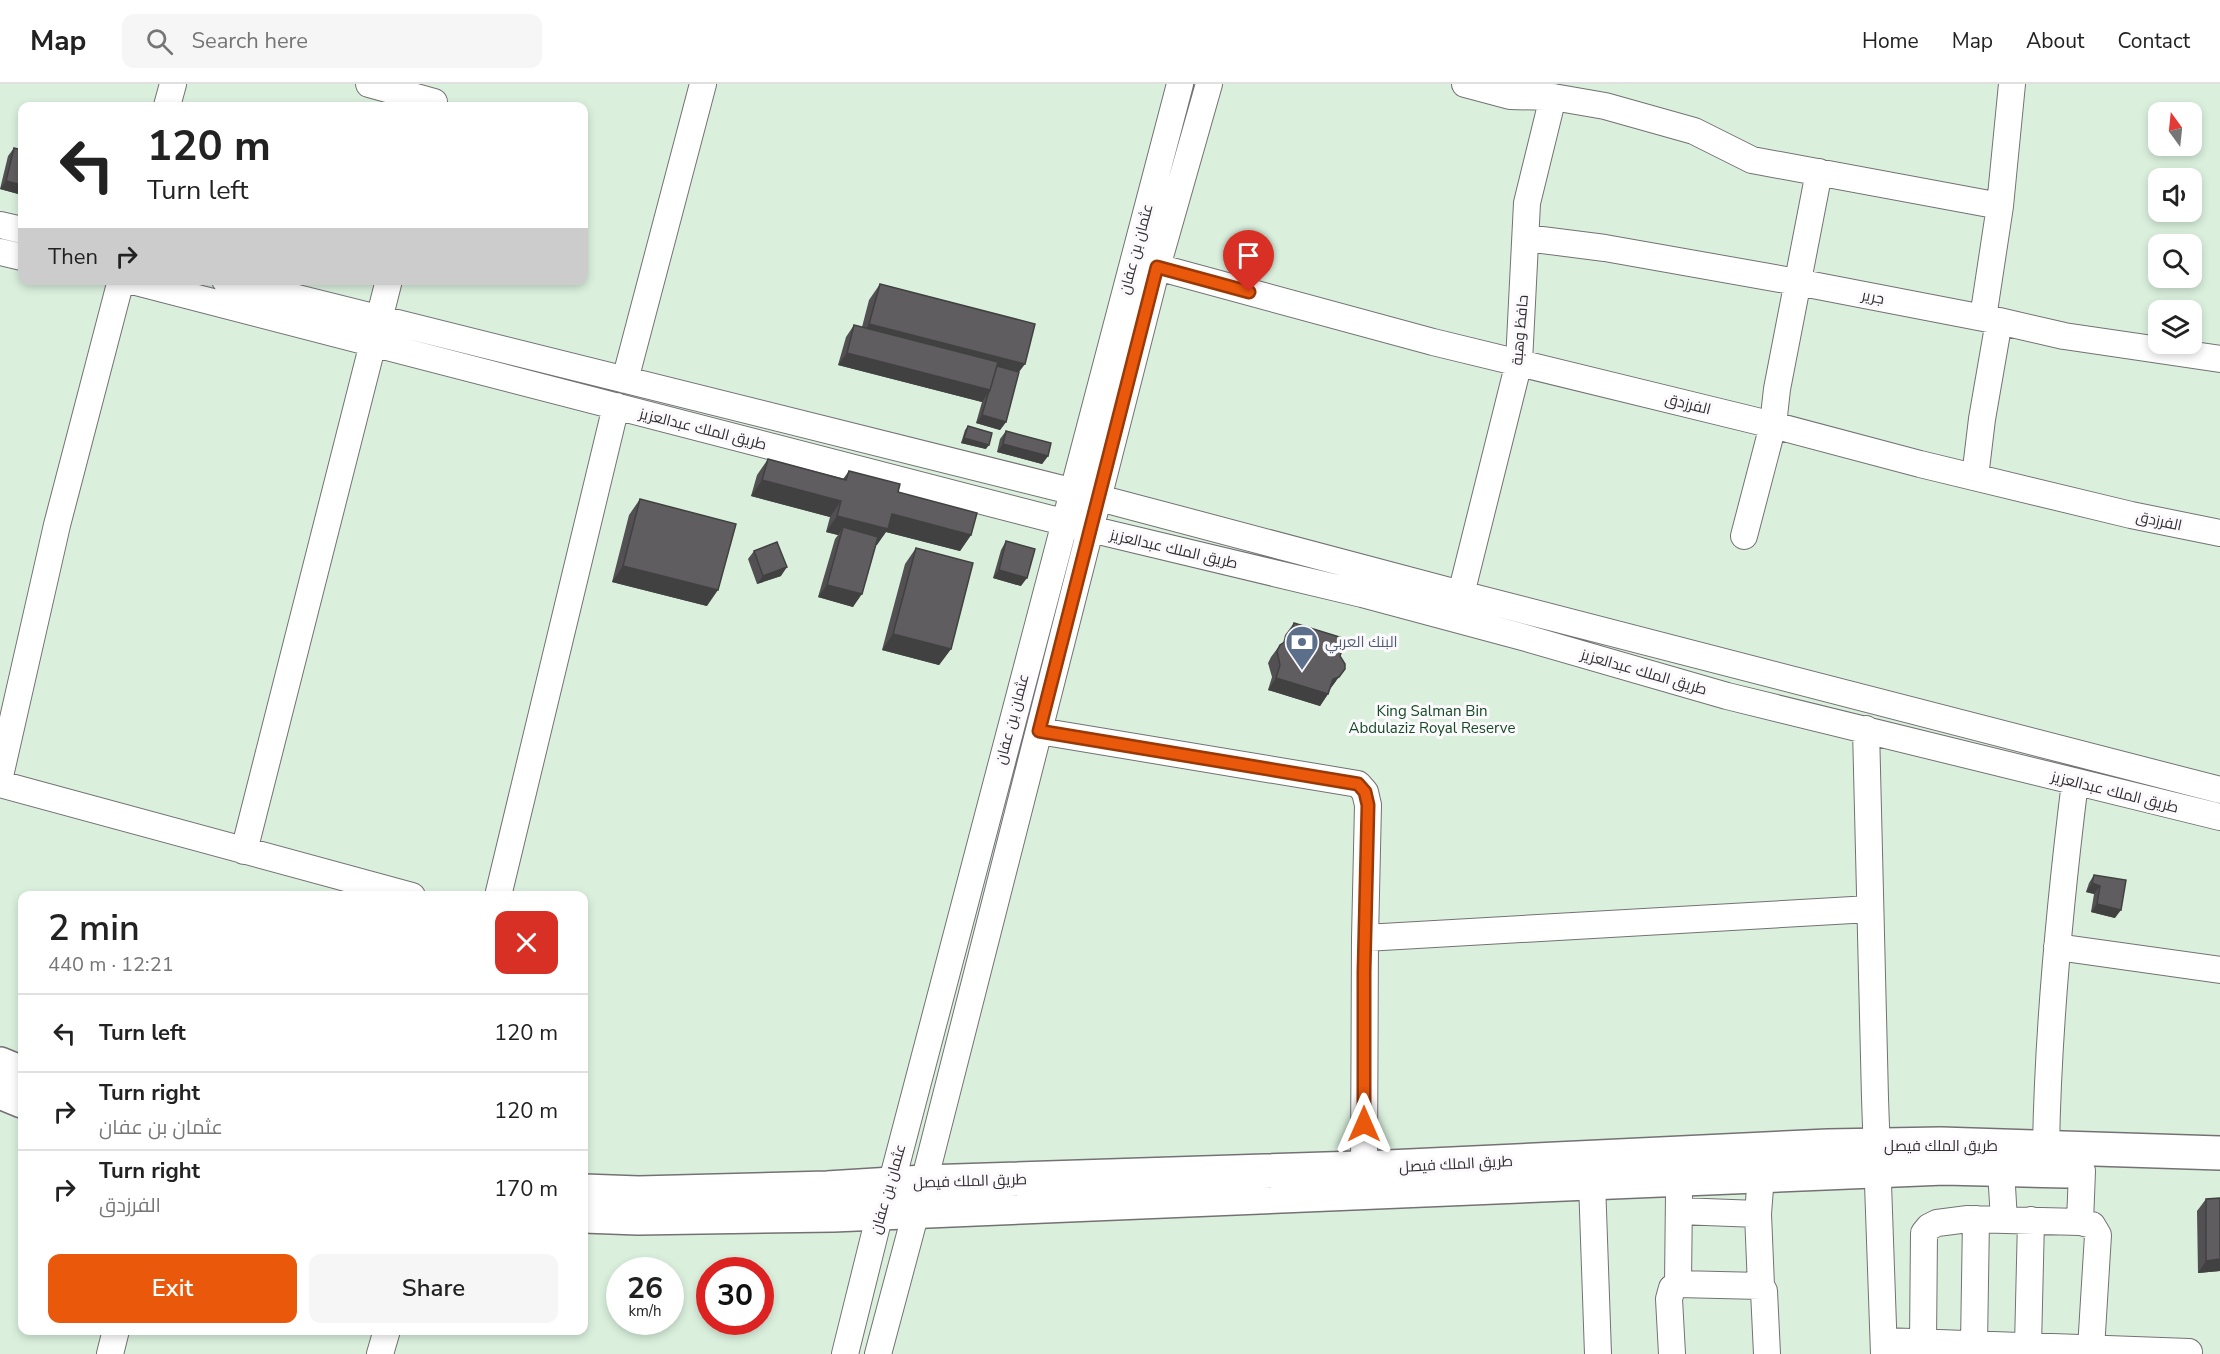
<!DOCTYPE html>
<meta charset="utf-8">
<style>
:root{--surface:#fff;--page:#f6f6f6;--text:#222;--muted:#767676;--line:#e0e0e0;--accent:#ea580c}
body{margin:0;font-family:"Nunito Sans",Cairo,sans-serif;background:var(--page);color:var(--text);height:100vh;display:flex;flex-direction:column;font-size:22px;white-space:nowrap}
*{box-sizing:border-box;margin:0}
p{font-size:20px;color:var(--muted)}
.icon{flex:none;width:33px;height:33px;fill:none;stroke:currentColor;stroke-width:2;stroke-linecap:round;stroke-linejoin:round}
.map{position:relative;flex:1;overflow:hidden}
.details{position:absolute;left:18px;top:807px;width:570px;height:444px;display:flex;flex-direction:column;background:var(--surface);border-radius:12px;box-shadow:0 3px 9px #0003}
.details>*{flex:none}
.guide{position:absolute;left:18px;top:18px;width:570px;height:183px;border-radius:12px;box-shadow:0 3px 9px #0003;background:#fff;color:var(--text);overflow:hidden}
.needle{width:39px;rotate:345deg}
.buttons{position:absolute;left:2148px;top:18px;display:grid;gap:12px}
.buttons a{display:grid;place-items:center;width:54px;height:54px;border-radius:12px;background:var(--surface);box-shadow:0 3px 9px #0003;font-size:30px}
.speed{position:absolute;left:606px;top:1173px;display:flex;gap:12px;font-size:30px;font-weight:700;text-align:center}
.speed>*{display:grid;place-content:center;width:78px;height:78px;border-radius:50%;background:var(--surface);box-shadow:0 3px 9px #0003;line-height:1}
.speed small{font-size:15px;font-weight:400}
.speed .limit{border:9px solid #d22;background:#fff;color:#111}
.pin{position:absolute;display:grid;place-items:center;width:51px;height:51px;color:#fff;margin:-62px -26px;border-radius:50% 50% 50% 0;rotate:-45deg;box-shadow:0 0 6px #0007}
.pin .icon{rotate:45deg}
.me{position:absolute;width:66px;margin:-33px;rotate:0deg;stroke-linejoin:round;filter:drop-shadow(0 0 4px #0008)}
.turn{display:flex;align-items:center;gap:21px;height:126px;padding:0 30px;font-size:27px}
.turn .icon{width:78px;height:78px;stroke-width:2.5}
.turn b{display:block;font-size:42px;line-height:51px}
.then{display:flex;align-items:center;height:57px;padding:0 30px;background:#0003;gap:12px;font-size:22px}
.round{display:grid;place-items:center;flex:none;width:63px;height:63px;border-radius:12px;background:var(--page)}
.overview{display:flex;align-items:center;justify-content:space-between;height:102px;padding:0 30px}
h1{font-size:36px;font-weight:600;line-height:45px}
.cta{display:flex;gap:12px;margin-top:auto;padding:12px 30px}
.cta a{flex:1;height:69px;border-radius:12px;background:var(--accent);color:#fff;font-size:24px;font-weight:600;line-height:69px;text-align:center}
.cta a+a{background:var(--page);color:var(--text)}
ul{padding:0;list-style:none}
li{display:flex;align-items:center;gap:18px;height:78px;padding:0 30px;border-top:2px solid var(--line)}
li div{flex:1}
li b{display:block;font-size:22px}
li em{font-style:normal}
header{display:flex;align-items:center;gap:36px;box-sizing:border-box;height:84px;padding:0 30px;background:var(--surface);border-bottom:2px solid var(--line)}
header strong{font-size:28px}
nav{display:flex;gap:33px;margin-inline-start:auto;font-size:21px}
.search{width:420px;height:54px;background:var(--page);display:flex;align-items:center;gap:15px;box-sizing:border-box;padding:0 21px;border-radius:12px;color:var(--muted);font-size:22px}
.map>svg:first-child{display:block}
.green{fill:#daf0dd;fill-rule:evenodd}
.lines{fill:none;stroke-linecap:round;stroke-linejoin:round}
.minor-casing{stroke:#747174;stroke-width:28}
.major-casing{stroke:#747174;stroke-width:36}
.minor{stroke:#fff;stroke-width:26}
.major{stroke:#fff;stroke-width:33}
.wall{fill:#525052}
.shaded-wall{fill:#424142}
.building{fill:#5f5d5f;stroke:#424142;stroke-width:1.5}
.route-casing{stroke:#983908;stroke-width:15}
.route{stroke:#ea580c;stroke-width:10}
.labels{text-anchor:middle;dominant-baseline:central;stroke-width:6;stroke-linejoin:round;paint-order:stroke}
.street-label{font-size:15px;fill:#2f2e2f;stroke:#fcf9fc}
.service-label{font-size:15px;fill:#4e5e75;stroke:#fcf9fc;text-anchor:start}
.park-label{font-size:15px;fill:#134a24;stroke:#fcf9fc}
</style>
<header>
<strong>Map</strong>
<div class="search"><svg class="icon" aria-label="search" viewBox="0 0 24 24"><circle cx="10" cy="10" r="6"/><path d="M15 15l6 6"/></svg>Search here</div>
<nav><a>Home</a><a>Map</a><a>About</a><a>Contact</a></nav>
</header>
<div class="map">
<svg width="2220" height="1270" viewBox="0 0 2220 1270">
<rect width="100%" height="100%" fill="#fcf9fc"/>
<!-- green -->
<path class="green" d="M0,0H2220V1270H0ZM22,22H584V196H22ZM2158,28H2192V62H2158ZM2158,94H2192V128H2158ZM2158,160H2192V194H2158ZM2158,226H2192V260H2158ZM22,812H584V1246H22ZM620,1186H670V1238H620ZM710,1186H760V1238H710Z"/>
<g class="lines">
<defs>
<path id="minor" d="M369,0L434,18
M1465,0L1510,12L1553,13L1605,22L1694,47L1752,76L2000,122
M167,22L173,0
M0,141L22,146
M1526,154L1605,164L1797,198L1999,237L2064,252L2220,275
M0,168L22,173
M1157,183L1433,258L1773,341L1920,380L2131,431L2220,449
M128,196L1090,445L1362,510L1526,554L1727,612L2220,733
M225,196L1099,414L1461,510L2220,706
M1983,234L2000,122L2012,0
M625,296L703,0
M1975,393L1982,335L1999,237
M1744,452L1773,341L1777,305L1819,88
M1461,510L1519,278L1527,119L1553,13
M1866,645L1875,1014L1884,1270
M1039,647L1358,700L1365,708L1368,721L1365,854
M0,692L57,441L121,196
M0,700L412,812
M244,767L389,196
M498,812L616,322
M2057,863L2220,886
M2046,1064C2048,941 2060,819 2075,698
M1364,1084L1365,854L1870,825
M2001,1086L2004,1136
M1592,1098L1598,1270
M1679,1127L1758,1130L1761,1091
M1758,1130L1761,1202
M2080,1138L2082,1087
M1678,1200L1679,1110
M1884,1257L2189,1268
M1923,1259L1924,1149L1929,1143L1937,1139L1968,1135L2080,1138L2092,1141L2098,1151L2091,1265
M1974,1261L1976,1135
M2028,1262L2031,1136
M110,1270L116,1246
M380,1270L387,1246
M845,1270L880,1129L891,1101L1180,0
M878,1270L924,1098L1157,183L1209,0
M1672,1270L1669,1215L1672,1204L1678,1200L1761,1202L1764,1207L1767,1270"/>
<path id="major" d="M0,980L22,989
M0,1008L22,1017
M584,1107L639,1109L827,1104L924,1098L1388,1083L1828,1062L1941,1060L2220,1069
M584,1132L638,1134L833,1131L1944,1084L2066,1087"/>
</defs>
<!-- minor casing -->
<use href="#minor" class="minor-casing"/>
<!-- major casing -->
<use href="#major" class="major-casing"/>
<!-- minor -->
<use href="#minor" class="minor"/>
<!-- major -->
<use href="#major" class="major"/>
</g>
<!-- wall -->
<path class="wall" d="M14,64L22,66V111L0,105L8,72Z
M880,200L1019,288L1006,338L1000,346L976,339L982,318L838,281L846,253L854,241L862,243L869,216Z
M968,342L986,365L961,359L965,346Z
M1006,347L1048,372L1042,380L997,368L1000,355Z
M768,375L843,395L849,387L898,408L971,451L960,467L886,448L876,461L853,523L818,513L835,455L838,451L826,448L830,433L751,412L757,391Z
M640,415L707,522L612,498L629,431Z
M1006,457L1021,502L993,494L1001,466Z
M916,464L951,565L939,581L882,566L905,480Z
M754,467L781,492L757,500L748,475Z
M1294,539L1340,572L1336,597L1330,605L1328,610L1320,622L1268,606L1272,593L1268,579L1271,573L1280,561L1283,559L1285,551Z
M2094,791L2115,834L2091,828L2094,810L2086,808L2089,799Z
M2220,1114V1187L2198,1189L2197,1127L2206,1115Z"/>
<!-- shaded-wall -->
<path class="shaded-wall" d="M6,97L22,101V111L0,105Z
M869,240L1025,280L1013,296L858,256Z
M847,269L990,306L982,318L838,281Z
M982,331L1006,338L1000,346L976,339Z
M964,354L989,361L986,365L961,359Z
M1003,360L1048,372L1042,380L997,368Z
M762,396L841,417L830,433L751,412Z
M892,430L971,451L960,467L886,448L877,461L841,452L843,443L838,451L826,448L837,432Z
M623,482L718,506L707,522L612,498Z
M787,483L781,492L757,500L763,492Z
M999,486L1027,494L1021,502L993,494Z
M827,501L862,510L853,523L818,513Z
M893,550L951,565L939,581L882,566Z
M1345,585L1330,605L1333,595Z
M1276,594L1328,610L1320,622L1268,606Z
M2092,799L2100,802L2094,810L2086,808Z
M2097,820L2121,826L2115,834L2091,828Z
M2220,1175V1187L2198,1189L2206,1177Z"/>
<!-- building -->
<path class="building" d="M14,64L22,66V101L6,97Z
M880,200L1035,240L1025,280L869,240Z
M854,241L998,278L990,306L847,269Z
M997,282L1019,288L1006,338L982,331L988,310L990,306Z
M968,342L992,349L989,361L964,354Z
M1006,347L1051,359L1048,372L1003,360Z
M768,375L846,396L849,387L900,400L898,408L977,429L971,451L892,430L888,445L837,432L841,417L762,396Z
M640,415L736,440L718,506L623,482Z
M843,443L878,453L862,510L827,501Z
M1006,457L1035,465L1027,494L999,486Z
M777,458L787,483L763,492L754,467Z
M916,464L973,479L951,565L893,550Z
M1294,539L1346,555L1340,572L1345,580V585L1339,593L1333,595L1328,610L1276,594L1280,581L1277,567L1280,561L1289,555Z
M2094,791L2126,796L2121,826L2097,820L2100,802L2092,799Z
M2220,1114V1175L2206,1177V1115Z"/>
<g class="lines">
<defs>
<path id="route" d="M1249,208L1157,183L1039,647L1358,700L1365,708L1368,721L1364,888V1040"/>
</defs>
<!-- route casing -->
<use href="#route" class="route-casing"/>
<!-- route -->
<use href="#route" class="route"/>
</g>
<!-- icons -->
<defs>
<symbol id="bank-pin" viewBox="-11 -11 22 30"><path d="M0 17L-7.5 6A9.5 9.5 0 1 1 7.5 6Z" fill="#5c6f8a" stroke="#fcf9fc"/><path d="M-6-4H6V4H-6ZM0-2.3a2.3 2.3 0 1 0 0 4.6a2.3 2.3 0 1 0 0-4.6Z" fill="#fff"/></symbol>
</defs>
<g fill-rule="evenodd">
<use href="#bank-pin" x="1283" y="539" width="38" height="52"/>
</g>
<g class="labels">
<!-- street labels -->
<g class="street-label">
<text transform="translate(1136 165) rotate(-75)">عثمان بن عفان</text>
<text transform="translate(1873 213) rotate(11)">جرير</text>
<text transform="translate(1520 246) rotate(-85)">حافظ وهبة</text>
<text transform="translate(1688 320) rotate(14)">الفرزدق</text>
<text transform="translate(703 345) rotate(14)">طريق الملك عبدالعزيز</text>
<text transform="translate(2159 437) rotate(12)">الفرزدق</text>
<text transform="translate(1174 465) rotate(13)">طريق الملك عبدالعزيز</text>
<text transform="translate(1644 588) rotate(16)">طريق الملك عبدالعزيز</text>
<text transform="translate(1012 635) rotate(-75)">عثمان بن عفان</text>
<text transform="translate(2115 708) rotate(14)">طريق الملك عبدالعزيز</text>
<text x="1941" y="1062">طريق الملك فيصل</text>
<text transform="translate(1456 1080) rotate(-3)">طريق الملك فيصل</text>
<text transform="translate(970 1097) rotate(-2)">طريق الملك فيصل</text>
<text transform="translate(888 1105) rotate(-74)">عثمان بن عفان</text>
</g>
<!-- service labels -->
<g class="service-label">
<text x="1325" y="558">البنك العربي</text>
</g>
<!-- park labels -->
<g class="park-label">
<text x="1432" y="627">King Salman Bin<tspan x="1432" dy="17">Abdulaziz Royal Reserve</tspan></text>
</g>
</g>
</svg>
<div class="buttons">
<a><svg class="needle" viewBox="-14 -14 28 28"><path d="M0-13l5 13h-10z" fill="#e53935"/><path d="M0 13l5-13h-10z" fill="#767676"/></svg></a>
<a><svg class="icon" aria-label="sound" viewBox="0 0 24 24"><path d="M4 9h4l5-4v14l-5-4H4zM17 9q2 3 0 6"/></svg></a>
<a><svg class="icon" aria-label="search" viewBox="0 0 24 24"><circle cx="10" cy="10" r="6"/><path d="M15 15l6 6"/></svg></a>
<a><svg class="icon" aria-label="layers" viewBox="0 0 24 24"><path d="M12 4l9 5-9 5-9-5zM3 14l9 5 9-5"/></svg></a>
</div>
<div class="speed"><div>26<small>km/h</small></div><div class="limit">30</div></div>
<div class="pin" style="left:1249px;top:208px;background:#d93025"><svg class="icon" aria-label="arrive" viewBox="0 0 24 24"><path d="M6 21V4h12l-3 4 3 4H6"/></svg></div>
<svg class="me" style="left:1364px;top:1040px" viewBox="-20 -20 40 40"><path d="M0-17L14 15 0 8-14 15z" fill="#ea580c" stroke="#fff" stroke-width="4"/></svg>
<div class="guide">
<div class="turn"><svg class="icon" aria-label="left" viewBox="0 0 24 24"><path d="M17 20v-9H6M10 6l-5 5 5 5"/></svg><div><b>120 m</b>Turn left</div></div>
<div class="then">Then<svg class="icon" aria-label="right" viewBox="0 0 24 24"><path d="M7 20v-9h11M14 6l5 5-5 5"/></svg></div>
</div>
<section class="details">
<div class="overview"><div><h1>2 min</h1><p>440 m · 12:21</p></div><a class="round" style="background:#d93025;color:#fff"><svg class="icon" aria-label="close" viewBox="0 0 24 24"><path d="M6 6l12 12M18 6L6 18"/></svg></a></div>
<ul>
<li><svg class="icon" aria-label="left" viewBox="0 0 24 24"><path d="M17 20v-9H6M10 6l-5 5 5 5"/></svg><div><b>Turn left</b></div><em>120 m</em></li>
<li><svg class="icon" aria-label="right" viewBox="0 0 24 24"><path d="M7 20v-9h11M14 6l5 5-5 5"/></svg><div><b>Turn right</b><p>عثمان بن عفان</p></div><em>120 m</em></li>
<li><svg class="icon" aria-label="right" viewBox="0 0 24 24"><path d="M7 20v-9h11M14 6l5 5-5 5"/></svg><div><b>Turn right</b><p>الفرزدق</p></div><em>170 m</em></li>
</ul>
<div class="cta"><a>Exit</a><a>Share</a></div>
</section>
</div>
